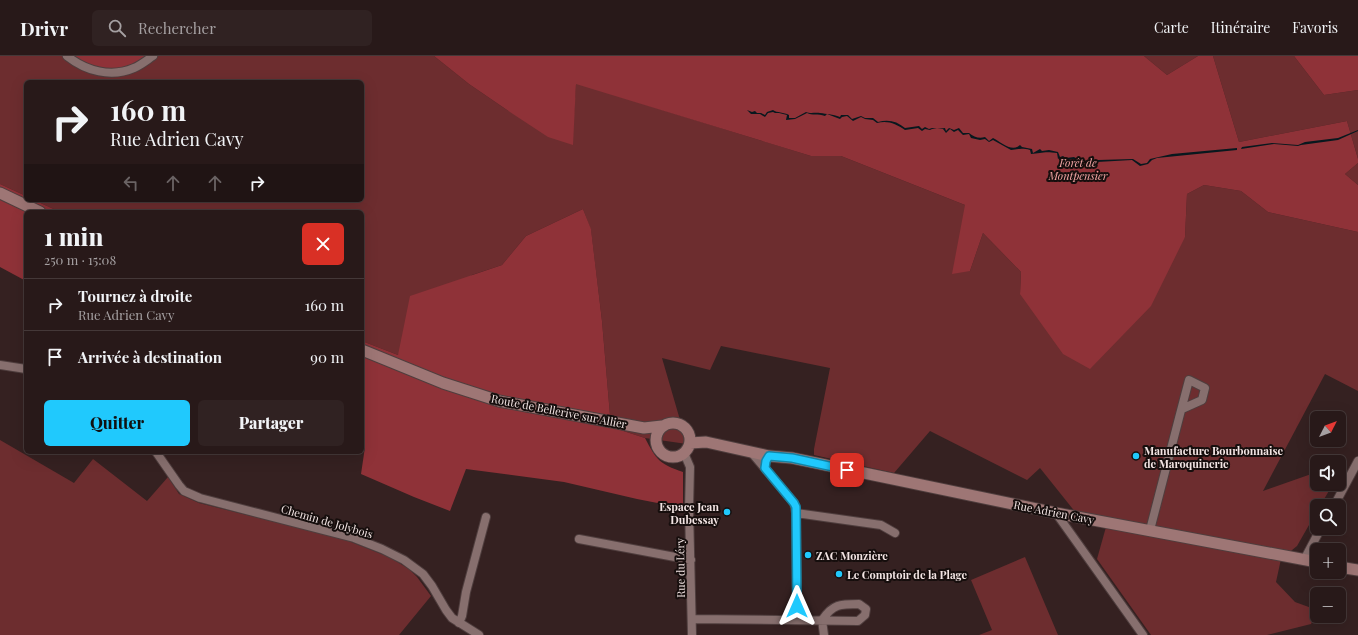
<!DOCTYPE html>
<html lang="fr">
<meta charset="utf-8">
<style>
:root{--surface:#281919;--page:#302222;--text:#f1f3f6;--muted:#a5a0a2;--line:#443838;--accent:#20c9fd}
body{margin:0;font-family:"Playfair Display",serif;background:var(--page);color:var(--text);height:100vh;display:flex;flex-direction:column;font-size:15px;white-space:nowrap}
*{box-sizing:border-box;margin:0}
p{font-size:13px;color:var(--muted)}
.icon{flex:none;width:22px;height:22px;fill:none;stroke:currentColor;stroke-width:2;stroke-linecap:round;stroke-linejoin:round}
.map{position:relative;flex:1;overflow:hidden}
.sheet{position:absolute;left:24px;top:154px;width:340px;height:244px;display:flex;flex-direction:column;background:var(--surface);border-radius:6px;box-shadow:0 4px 16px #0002,0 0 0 1px var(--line)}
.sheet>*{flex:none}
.hud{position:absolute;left:24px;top:24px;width:340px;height:122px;border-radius:6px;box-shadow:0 4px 16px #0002,0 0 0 1px var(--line);background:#281919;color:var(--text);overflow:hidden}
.needle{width:26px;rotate:48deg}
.fabs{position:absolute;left:1310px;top:355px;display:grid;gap:8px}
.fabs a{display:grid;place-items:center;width:36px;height:36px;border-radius:6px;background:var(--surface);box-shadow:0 4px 16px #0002,0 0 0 1px var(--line);font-size:20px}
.pin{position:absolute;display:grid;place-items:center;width:34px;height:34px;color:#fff;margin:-17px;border-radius:8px;box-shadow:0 2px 6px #0006}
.me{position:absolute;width:44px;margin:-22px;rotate:0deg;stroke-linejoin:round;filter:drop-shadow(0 0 3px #0008)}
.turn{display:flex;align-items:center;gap:14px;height:84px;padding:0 20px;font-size:18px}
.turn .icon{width:52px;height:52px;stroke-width:2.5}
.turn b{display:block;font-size:28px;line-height:34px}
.lanes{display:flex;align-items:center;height:38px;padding:0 20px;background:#0003;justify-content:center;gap:20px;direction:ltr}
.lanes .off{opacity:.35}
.round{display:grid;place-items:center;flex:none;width:42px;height:42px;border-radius:6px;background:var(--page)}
.head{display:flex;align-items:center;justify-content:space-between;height:68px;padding:0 20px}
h1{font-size:24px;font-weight:800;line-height:30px}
.button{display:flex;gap:8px;margin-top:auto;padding:8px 20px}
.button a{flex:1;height:46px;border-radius:6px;background:var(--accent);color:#111;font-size:16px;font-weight:800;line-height:46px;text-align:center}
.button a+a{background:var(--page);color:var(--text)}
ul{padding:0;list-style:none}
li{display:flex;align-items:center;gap:12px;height:52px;padding:0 20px;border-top:1px solid var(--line)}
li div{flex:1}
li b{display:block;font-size:15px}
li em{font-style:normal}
header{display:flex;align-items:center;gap:24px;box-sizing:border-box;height:56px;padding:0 20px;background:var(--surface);border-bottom:1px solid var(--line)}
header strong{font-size:19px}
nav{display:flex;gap:22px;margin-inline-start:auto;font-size:14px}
.search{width:280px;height:36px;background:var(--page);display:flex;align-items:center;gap:10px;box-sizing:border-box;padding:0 14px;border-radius:6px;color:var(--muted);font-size:15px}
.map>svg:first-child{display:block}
.green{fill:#6d2d2f}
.forest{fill:#8f3238}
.water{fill:#08181e}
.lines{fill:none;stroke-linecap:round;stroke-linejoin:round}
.street-casing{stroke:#4f3e3e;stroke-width:10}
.secondary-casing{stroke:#4f3e3e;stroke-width:13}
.street{stroke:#876f6e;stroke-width:8}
.secondary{stroke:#9e7675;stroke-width:11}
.route-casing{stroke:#1583a4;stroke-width:10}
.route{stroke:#20c9fd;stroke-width:7}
.poi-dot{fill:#20c9fd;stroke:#160e0d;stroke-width:1.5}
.labels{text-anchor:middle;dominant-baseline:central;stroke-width:4;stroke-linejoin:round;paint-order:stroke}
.park-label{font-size:11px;font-style:italic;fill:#f6a8a7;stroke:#160e0d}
.street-label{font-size:11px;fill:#f2e4e3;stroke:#160e0d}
.poi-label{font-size:11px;font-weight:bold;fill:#f2e4e3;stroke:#160e0d;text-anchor:start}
</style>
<header>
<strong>Drivr</strong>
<div class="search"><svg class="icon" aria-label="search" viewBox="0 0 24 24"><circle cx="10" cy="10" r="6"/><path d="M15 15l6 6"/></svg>Rechercher</div>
<nav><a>Carte</a><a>Itinéraire</a><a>Favoris</a></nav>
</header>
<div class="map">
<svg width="1358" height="579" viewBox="0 0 1358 579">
<rect width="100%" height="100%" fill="#352121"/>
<!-- green -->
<path class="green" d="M0,0H434L469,28L507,54L572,88L576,27L811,100H841L965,149L970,215L983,177L1021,216L1020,238L1185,181L1187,138L1204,129L1241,135L1268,156L1358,176V335L1325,318L1263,435L1317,416V428H1333L1320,450H1317V455L1297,490L1281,503L1276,526L1295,546L1317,554L1311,568L1267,579H1151L1097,503L1106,471L1084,467L1040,412L1027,424L930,375L894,417L814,399V393L830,312L721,290L710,314L662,302L687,388L645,382L611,371L602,265L591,174L583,153L526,180L502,209L472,219L398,299L362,285V156H60L34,144H362V26H26V140L0,128Z
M1144,0H1198L1167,19Z
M1213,0H1294L1324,39L1358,34V103L1347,65L1239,86Z
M1358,107V129L1345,118Z
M0,384L74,427L93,403L147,445L168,421L179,438L199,447L346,484L389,501L409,513L417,521L431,540L399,579H0Z
M1025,501L1058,579H979L992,574L971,524Z"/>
<!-- forest -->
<path class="forest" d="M67,0H153L135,11L105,16Z
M434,0H1144L1167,19L1198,0H1213L1239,86L1347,65L1358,103V107L1345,118L1358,129V176L1268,156L1241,135L1204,129L1187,138L1185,181L1151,250L1090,313L1063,298L1020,238L1021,216L983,177L970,215L952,218L965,149L841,100H811L576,28L573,89L548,81L507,54L469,28Z
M1294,0H1358V34L1324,39Z
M0,128L26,140V144H34L60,156H26V225L0,211Z
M583,153L591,173L602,265L611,371L645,382C656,403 659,408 683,416V452L637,443L564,426L466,413L450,455L414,441L361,418L365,391L362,389V285L398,299L410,240L502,209L526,180Z"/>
<!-- water -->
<path class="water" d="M747,54L752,56L755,55L757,57H761L765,59L767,56L773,54C777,57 784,56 789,59V62H795L806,56C811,58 815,56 820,57C827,58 832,58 840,61L841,59H848L852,63L861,60L865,62H873L878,66C888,63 897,65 905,72L919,70L922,73L925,71L929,73L932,72L937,73L945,72L946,75L949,72L954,74L959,72L963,77H969C974,81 979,83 985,81L989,85L993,82C1001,86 1012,97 1020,89L1022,91L1032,93L1033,97L1040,93L1042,95L1049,94L1058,96L1060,101L1063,100L1066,102L1074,101L1082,106L1088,104L1093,107L1098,104L1133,103L1141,108L1147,107L1150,103L1172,98L1237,92V94L1157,102L1152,104L1148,108L1140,110L1132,104L1097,106L1092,109L1088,106L1082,107L1075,103L1066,104L1062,101L1058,103L1057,97C1045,95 1041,97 1031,98L1030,94C1022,92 1019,93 1011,94L993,84L989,86L985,83L980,84L971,82L969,78L963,79L958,74L954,76L950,73L946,77L943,73H932L930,74L925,73L922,75L918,72L905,74C896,68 888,64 877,67L873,64L865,63L861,61L853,65L847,60L842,61L840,63L827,58L825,60C818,57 812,60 807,57L795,63L786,64L787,59L779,57H775L773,56L768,57L765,61L760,58H751Z
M1358,74V75L1338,84L1301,89L1298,90L1274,88L1241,93L1242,91L1272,87L1298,89L1305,86L1338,82Z"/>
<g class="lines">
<defs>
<path id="street" d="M67,0C86,15 111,22 134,12C141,9 147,4 153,0
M0,309L26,313
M156,396L179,429L184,435L200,442L354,482L382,493L404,504L423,518L432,530L446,554L452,562L479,579
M751,396L794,447L796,457L797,564
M684,397L690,411L689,453L692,579
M1334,450L1358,405
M796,457L881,469L895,477
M1056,457L1143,579
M1150,474L1179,362L1189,324L1205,332L1202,344L1182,353
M579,483L691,504
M1304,504L1321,472
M692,563L858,565L865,559L866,553L859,548C840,548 833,548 822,564
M822,564L824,579
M459,567L462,560L466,536L486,461"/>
<path id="secondary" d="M0,137L40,156
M362,294L443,327L499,345L644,372L662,370
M656 384a17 17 0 1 1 34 0a17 17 0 1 1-34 0Z
M690,387L706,386L769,400L792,402L1056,457L1317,506
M1339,511L1358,514"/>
</defs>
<!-- street casing -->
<use href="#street" class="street-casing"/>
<!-- secondary casing -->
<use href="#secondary" class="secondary-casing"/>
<!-- street -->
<use href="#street" class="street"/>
<!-- secondary -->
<use href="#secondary" class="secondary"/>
</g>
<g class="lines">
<defs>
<path id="route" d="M797,550L796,451L794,447L765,412L766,405L769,400L792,402L847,414"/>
</defs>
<!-- route casing -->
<use href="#route" class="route-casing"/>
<!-- route -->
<use href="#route" class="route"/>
</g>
<!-- markers -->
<g class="poi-dot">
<circle cx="1136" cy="400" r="4"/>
<circle cx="727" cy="456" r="4"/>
<circle cx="808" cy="499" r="4"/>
<circle cx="839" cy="518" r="4"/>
</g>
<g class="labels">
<!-- park labels -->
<g class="park-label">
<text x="1078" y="106">Forêt de<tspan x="1078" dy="13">Montpensier</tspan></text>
</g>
<!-- street labels -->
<g class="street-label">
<text transform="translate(559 355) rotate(11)">Route de Bellerive sur Allier</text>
<text transform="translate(1054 456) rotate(11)">Rue Adrien Cavy</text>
<text transform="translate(327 465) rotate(16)">Chemin de Jolybois</text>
<text transform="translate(680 512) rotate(-91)">Rue du Léry</text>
</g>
<!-- poi labels -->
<g class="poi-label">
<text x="1144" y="394">Manufacture Bourbonnaise<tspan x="1144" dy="13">de Maroquinerie</tspan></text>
<text x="719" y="450" text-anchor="end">Espace Jean<tspan x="719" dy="13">Dubessay</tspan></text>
<text x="816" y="499">ZAC Monzière</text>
<text x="847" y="518">Le Comptoir de la Plage</text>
</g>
</g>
</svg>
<div class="fabs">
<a><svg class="needle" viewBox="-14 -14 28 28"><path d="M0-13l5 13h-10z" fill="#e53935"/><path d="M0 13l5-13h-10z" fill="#a5a0a2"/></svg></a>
<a><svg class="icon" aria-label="sound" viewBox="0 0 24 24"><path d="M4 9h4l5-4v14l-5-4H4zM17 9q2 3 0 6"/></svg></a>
<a><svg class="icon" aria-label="search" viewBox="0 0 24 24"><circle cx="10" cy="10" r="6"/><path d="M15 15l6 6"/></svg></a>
<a>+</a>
<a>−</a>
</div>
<div class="pin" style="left:847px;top:414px;background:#d93025"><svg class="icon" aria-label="arrive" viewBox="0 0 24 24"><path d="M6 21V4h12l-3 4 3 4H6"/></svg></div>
<svg class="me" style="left:797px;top:550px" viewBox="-20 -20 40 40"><path d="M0-17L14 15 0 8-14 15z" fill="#20c9fd" stroke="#fff" stroke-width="4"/></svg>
<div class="hud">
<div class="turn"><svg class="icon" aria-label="right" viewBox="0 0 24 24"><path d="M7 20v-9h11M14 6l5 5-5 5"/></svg><div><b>160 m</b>Rue Adrien Cavy</div></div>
<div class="lanes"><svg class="icon off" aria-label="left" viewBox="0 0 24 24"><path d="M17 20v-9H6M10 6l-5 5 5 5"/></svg><svg class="icon off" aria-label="ahead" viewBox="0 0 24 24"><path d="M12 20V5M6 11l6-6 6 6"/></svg><svg class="icon off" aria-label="ahead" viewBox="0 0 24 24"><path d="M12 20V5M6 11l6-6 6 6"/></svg><svg class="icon" aria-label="right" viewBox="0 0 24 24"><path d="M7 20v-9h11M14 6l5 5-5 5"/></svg></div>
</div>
<section class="sheet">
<div class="head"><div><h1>1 min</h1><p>250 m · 15:08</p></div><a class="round" style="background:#d93025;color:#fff"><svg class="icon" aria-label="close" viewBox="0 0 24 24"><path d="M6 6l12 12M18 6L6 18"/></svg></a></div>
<ul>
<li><svg class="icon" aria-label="right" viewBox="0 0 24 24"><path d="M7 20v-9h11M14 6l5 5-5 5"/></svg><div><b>Tournez à droite</b><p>Rue Adrien Cavy</p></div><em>160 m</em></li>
<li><svg class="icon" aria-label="arrive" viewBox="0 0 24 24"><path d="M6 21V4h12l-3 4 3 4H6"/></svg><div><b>Arrivée à destination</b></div><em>90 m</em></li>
</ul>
<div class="button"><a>Quitter</a><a>Partager</a></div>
</section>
</div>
